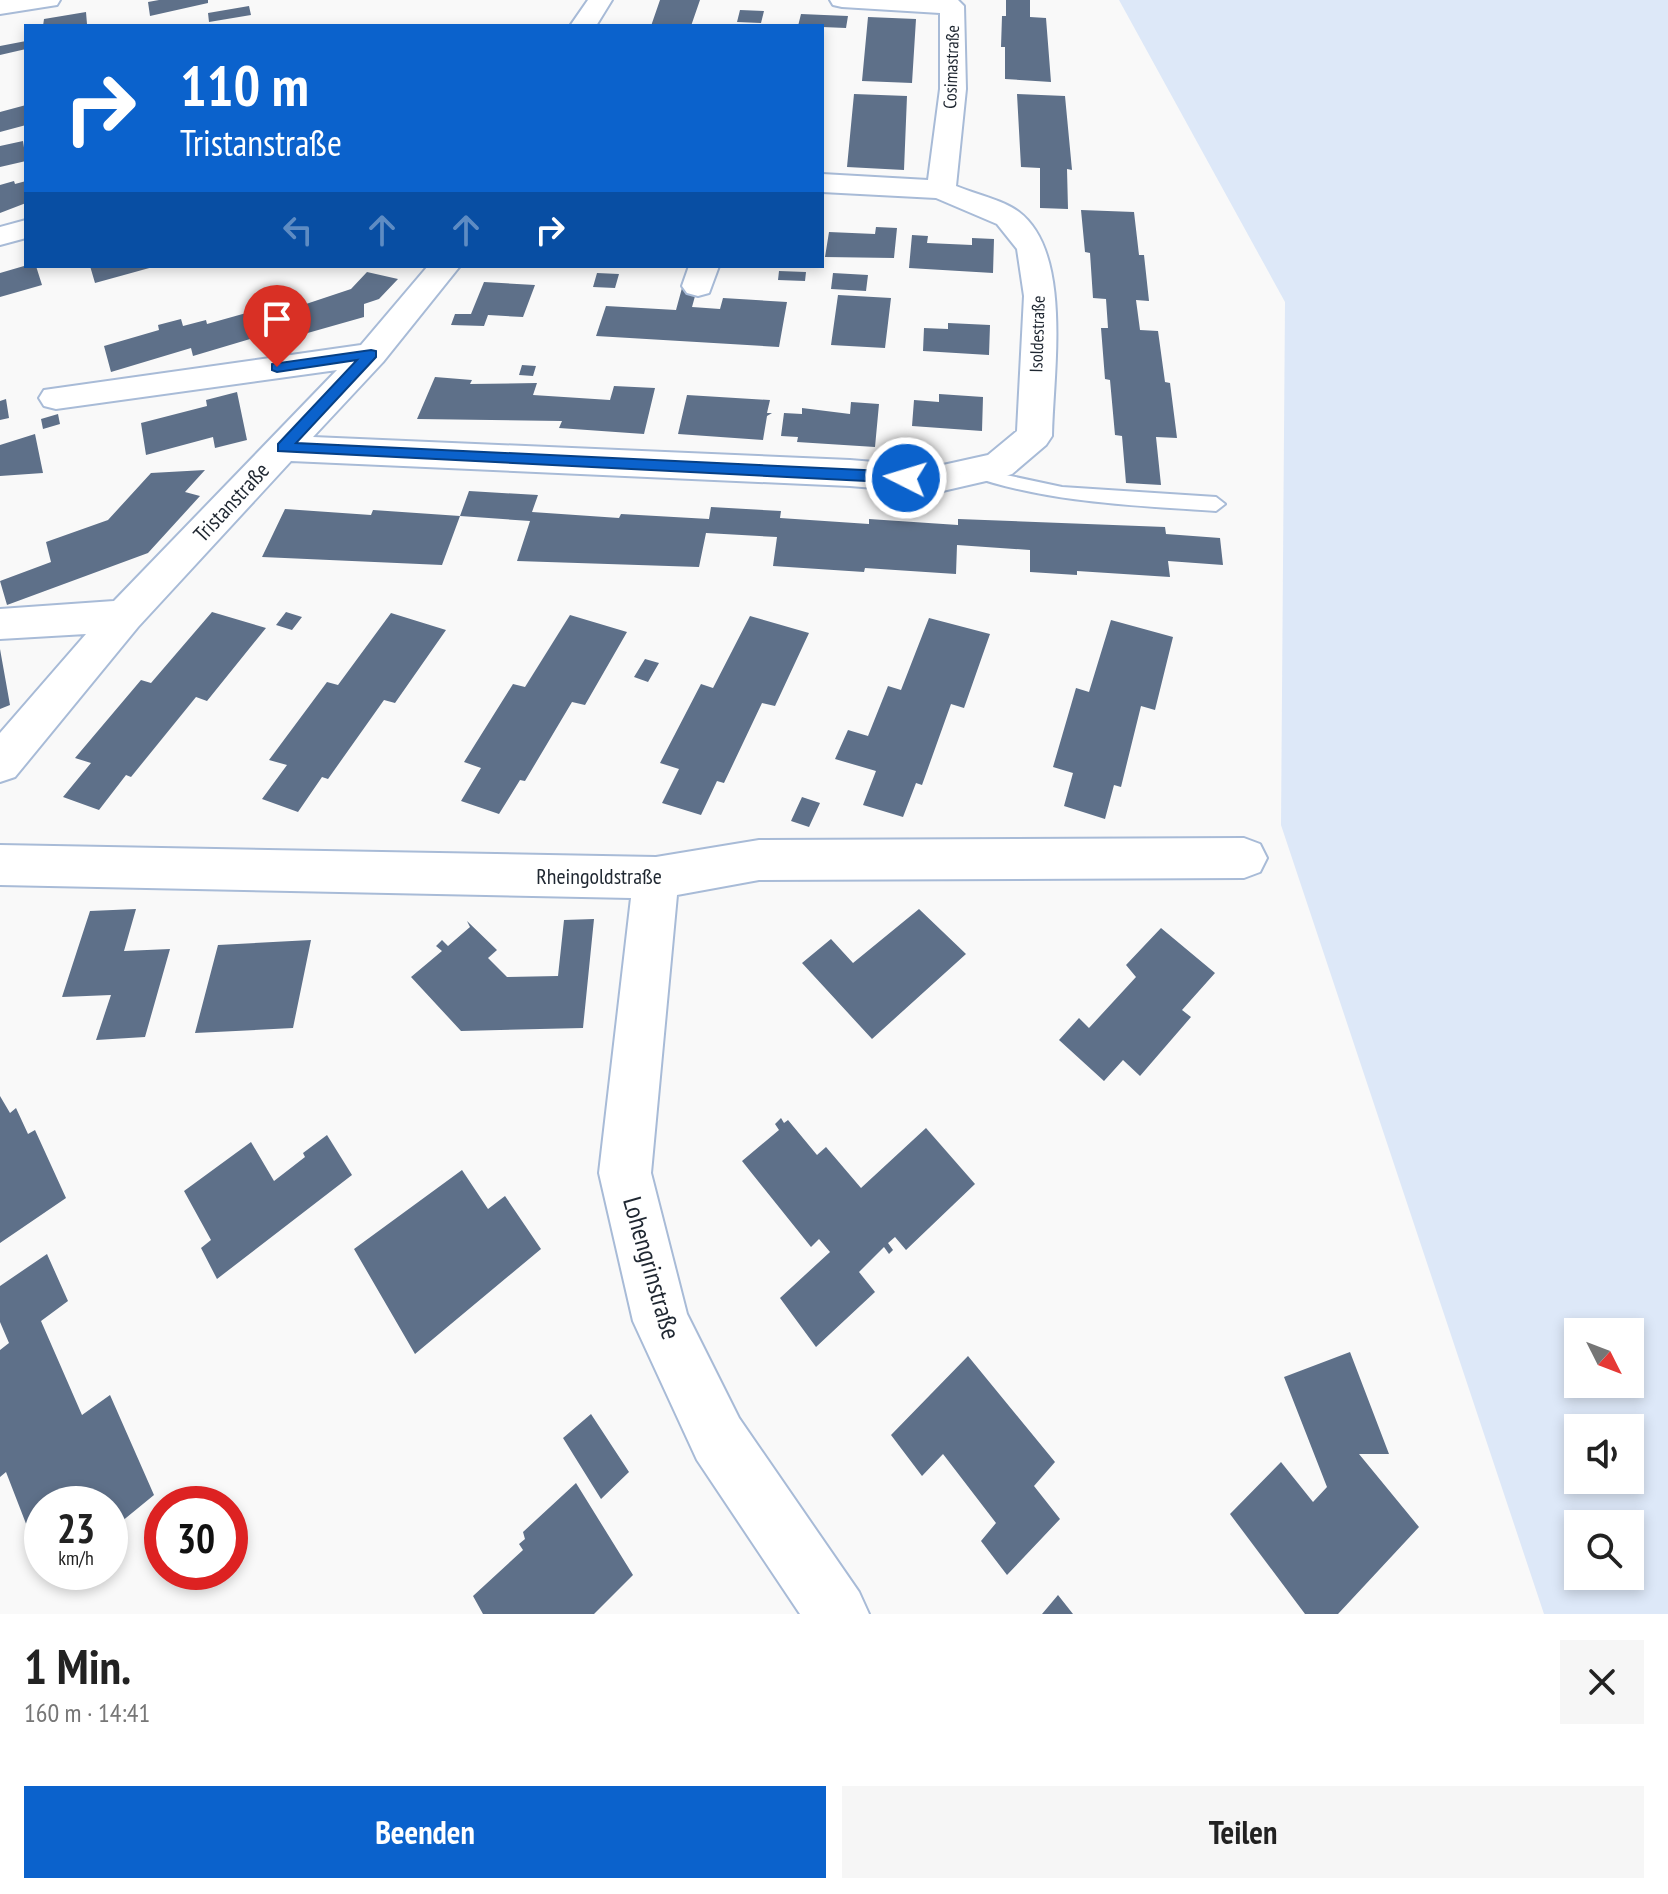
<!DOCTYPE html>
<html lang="de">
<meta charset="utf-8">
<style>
:root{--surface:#fff;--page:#f6f6f6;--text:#222;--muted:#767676;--accent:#0b62cc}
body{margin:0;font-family:"PT Sans Narrow",sans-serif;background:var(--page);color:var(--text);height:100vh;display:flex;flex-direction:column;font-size:30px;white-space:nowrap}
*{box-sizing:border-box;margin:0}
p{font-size:26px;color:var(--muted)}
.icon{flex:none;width:44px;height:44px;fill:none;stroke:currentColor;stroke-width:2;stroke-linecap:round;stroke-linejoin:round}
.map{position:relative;height:1614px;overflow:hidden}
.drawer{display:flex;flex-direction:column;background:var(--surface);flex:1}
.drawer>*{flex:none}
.guide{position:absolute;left:24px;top:24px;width:800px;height:244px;border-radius:0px;box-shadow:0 4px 12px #0003;background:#0b62cc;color:#fff;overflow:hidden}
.needle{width:52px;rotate:132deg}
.controls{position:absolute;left:1564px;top:1318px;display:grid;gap:16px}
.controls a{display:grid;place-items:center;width:80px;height:80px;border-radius:0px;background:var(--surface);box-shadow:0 4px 12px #0003;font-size:40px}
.speed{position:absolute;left:24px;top:1486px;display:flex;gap:16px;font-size:40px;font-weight:700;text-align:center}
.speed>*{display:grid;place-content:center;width:104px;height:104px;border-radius:50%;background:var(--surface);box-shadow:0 4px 12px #0003;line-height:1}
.speed small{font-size:20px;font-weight:400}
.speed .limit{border:12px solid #d22;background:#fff;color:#111}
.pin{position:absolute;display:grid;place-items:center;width:68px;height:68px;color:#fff;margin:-82px -34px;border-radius:50% 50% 50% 0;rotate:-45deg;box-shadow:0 0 8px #0007}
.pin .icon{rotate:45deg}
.me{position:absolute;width:88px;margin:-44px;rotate:275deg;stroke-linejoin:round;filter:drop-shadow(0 0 6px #0008)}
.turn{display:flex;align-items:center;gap:28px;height:168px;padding:0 24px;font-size:36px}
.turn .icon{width:104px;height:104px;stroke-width:2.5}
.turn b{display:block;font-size:56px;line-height:68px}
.lanes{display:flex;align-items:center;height:76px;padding:0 24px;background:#0003;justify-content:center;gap:40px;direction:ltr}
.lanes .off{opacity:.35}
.round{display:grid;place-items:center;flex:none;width:84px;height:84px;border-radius:0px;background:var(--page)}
.head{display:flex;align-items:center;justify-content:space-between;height:136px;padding:0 24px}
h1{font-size:48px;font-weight:800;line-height:60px}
.cta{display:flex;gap:16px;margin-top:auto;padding:16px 24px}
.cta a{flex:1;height:92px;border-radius:0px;background:var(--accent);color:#fff;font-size:32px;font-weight:800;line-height:92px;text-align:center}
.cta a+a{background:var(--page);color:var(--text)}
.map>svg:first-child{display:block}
.green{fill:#dde8f8;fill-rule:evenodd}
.building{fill:#5e7089}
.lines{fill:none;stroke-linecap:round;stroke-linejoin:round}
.service-casing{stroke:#a8bbd7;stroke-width:4}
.minor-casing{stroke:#a8bbd7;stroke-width:4}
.service{fill:#fff;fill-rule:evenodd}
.minor{fill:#fff;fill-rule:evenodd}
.route{fill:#0b62cc;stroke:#074085;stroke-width:2}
.labels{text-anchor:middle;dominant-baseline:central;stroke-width:8;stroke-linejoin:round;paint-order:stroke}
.far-street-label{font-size:18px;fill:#1f2731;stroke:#fff}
.street-label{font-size:22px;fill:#1f2731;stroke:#fff}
.near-street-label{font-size:26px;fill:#1f2731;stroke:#fff}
</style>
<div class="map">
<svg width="1668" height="1614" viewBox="0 0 1668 1614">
<rect width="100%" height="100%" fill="#f9f9f9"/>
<!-- green -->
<path class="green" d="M1119,0H1668V1614H1544L1281,825L1285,302ZM1578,1332H1630V1384H1578ZM1578,1428H1630V1480H1578ZM1578,1524H1630V1576H1578Z"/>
<!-- building -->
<path class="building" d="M159,0H208V3L150,16L148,2Z
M660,0H700L691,26H651Z
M1006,0H1030V17L1046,18L1051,82L1005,79V47H1001L1002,16H1006Z
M249,6L251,15L209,22L208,13Z
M740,10L764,11L761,23L737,22Z
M86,12L87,24L43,26L44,19Z
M801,14L824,15L848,16L846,28L798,26Z
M868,17L916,19L912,83L862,81Z
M26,41V49L0,55V46Z
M854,94L907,96L904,170L847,167Z
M1017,94L1065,96L1072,170L1067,169L1068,209L1040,208V168L1021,167Z
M26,105V125L0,132V112Z
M23,141L26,161L0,167V146Z
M14,181L15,184L26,181V203L0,213V185Z
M1081,210L1134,212L1139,255H1144L1149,301L1136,300L1140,330L1158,331L1165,382L1170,383L1177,438L1156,437L1161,485L1126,483L1122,436L1115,435L1110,380L1105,379L1101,328H1108L1106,299L1093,298L1090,253L1085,252Z
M876,227L897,228L894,258L825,257L829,232L875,234Z
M912,235L928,236L927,243L972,245V238L994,239L993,273L909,268Z
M24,266H36L42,285L0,297V273Z
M90,266H153V267L95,283Z
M779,271L806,272L805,281L778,280Z
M367,272L398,279L379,299L364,304V317L290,338L282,319L301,314L297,307L351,289Z
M597,273L619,274L615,288L593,287Z
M833,273L868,275L866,291L831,289Z
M484,282L535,285L523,317L488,315L484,326L451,325L455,314H471Z
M682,288L697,289L692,307L720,309L723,298L787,302L779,347L596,336L606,306L676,310Z
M838,295L891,298L885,348L831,345Z
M260,309L270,333L193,356L191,348L111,372L104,346L159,330L158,325L181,319L183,326L206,320L207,324Z
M948,323L990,325L989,355L923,351L924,328L948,329Z
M522,365L536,366L533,376L519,375Z
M435,377L472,380L470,384L537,383L533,395L610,400L614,386L655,388L644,434L559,428L562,421L417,419Z
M237,392L247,440L215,448L213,437L146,455L141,423L207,406L206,400Z
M939,394L983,397L982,431L912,426L914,400L939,402Z
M687,395L770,400L767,413H772L767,416L763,440L678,434Z
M6,399L9,418L0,420V401Z
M851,402L879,404L875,447L797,442L798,437L781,436L784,413L802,414V408L850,414Z
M58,414L60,424L43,429L41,419Z
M35,434L43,473L0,476V445Z
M205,470L185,492L200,496L148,553L7,605L0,581L51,562L46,542L108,520L151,473Z
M469,491L538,495L532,512L619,518L621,514L709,519L711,507L781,511L780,518L869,524V519L958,525V519L1165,527L1166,534L1220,538L1223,565L1168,561L1170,577L1077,571V575L1030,572V550L957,545L956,574L865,568L864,572L773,566L777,537L706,533L699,567L517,561L530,521L460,516Z
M285,509L371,515L373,510L460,516L442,565L262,557Z
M212,612L266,628L207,701L196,697L131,777L126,775L99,810L63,797L91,763L75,758L141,680L151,683Z
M286,612L302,617L292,630L276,625Z
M391,613L446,630L395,703L384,700L328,779L322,777L298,812L262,799L287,765L269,760L327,682L338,685Z
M570,615L627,632L585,705L572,702L525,781L520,780L499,814L461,801L481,768L464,762L513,684L525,687Z
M750,616L809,633L775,706L762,703L724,783L717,781L701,815L662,803L679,769L660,763L701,684L713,688Z
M929,618L990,634L964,708L951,704L922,785L916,783L903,817L863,805L876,771L835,759L848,730L868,736L888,686L901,690Z
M1111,620L1173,637L1155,710L1141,706L1121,787L1114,785L1105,819L1064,806L1073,773L1053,767L1076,688L1089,692Z
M0,649L10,705L0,709Z
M645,659L659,663L648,682L634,677Z
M802,797L820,803L809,827L791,821Z
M136,909L124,951L170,949L145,1037L96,1040L111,995L62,997L90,911Z
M919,909L966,954L872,1039L802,963L831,939L853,963Z
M594,919L583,1028L461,1031L411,977L442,951L436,946L442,940L448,946L470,927L467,921L497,950L488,958L507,977L558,976L564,920Z
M1161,928L1215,973L1182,1010L1191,1017L1140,1076L1123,1060L1104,1081L1059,1040L1079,1018L1089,1028L1136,977L1126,965Z
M311,940L293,1028L195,1033L218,945Z
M0,1096L10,1113L16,1108L28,1134L35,1130L66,1198L0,1243Z
M781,1118L784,1123L788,1120L817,1155L826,1147L861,1188L926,1128L975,1184L906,1250L895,1237L888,1243L893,1250L889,1254L884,1247L859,1272L875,1292L816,1347L780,1298L830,1252L819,1239L811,1247L742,1161L779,1130L775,1124Z
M327,1135L352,1175L217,1279L201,1248L211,1240L184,1191L251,1142L274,1181L305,1157L303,1153Z
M462,1170L488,1209L505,1196L541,1249L415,1354L354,1249Z
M47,1254L68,1301L41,1321L82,1415L110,1395L154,1495L110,1531V1504H42V1565L6,1472L0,1477V1350L9,1343L0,1322V1286Z
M1350,1352L1389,1454H1359L1419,1527L1338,1614H1305L1230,1514L1281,1462L1313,1502L1327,1487L1284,1377Z
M968,1356L1055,1462L1034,1486L1060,1519L1007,1575L981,1541L996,1523L943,1454L922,1476L891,1435Z
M591,1414L629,1472L601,1499L563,1438Z
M576,1483L633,1575L594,1614H483L473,1596L523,1550L519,1544L525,1539L523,1532Z
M1058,1595L1073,1614H1042Z"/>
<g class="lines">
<defs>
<path id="service" d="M974,465L1006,475L1062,487L1216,497L1225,504L1216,511C1131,505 1049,503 968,475L965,471L968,467Z"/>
<path id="minor" d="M0,0H60L57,5L0,14Z
M588,0H612L596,26H570Z
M830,0H958L964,6L966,89L956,186C975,194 1003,200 1019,212C1073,253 1053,374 1052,436L1046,445L1012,474L999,478L934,493L850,486L291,461L138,627L15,777L0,782V733L86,634L0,639V609L114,601L337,370L56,409L44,406L39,398L44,390L361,345L428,266H460L383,362L313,437L850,460L934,467L988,455L1017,431L1024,296L1017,249L997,224L936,198L822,192V174L928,180L940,89V13L842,7L833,5Z
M26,220V238L0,245V227Z
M689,266H719L709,293L698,296L687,293L682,286Z
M1244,838L1260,844L1267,858L1260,872L1244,878L759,880L677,895L651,1173L687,1314L739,1418L859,1592L869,1614H800L697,1460L633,1321L599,1173L631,898L0,885V845L656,857L759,840Z"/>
</defs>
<!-- service casing -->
<use href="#service" class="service-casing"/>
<!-- minor casing -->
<use href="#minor" class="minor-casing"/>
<!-- service -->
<use href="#service" class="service"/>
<!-- minor -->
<use href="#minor" class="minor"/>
</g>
<!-- route -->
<path class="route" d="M371,350L376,351V357L296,443L906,472L913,478L906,483L278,451V444L357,360L277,372L272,370V364Z"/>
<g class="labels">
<!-- far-street labels -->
<g class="far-street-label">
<text transform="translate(951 67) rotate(-88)">Cosimastraße</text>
<text transform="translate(1037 334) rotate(-88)">Isoldestraße</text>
</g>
<!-- street labels -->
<g class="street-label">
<text transform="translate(231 502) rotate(-47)">Tristanstraße</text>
<text x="599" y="876">Rheingoldstraße</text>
</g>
<!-- near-street labels -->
<g class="near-street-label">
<text transform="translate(652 1268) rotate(74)">Lohengrinstraße</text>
</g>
</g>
</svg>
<div class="controls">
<a><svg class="needle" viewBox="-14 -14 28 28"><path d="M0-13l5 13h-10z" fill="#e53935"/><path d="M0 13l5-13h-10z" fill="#767676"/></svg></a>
<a><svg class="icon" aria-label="sound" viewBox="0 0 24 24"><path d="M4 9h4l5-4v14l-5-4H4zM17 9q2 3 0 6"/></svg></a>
<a><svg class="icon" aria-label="search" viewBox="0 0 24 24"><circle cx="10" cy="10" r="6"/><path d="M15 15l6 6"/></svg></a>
</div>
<div class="speed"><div>23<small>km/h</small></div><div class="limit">30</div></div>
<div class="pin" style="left:277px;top:367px;background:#d93025"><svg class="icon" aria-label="arrive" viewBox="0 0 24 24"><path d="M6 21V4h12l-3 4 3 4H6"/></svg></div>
<svg class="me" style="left:906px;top:478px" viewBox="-20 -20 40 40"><circle r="17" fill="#0b62cc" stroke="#fff" stroke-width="3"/><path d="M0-11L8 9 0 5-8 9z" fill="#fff"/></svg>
<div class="guide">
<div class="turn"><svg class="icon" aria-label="right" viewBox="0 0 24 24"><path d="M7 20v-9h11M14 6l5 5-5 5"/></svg><div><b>110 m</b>Tristanstraße</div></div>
<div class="lanes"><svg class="icon off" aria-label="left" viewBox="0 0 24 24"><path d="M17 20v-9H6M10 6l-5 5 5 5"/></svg><svg class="icon off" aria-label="ahead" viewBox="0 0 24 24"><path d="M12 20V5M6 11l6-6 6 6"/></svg><svg class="icon off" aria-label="ahead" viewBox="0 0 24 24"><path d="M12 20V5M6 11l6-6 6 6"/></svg><svg class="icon" aria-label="right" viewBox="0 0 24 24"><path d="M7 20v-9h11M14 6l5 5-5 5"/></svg></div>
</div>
</div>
<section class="drawer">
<div class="head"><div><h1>1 Min.</h1><p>160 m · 14:41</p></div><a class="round"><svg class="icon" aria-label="close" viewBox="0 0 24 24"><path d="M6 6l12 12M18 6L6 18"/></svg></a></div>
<div class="cta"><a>Beenden</a><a>Teilen</a></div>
</section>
